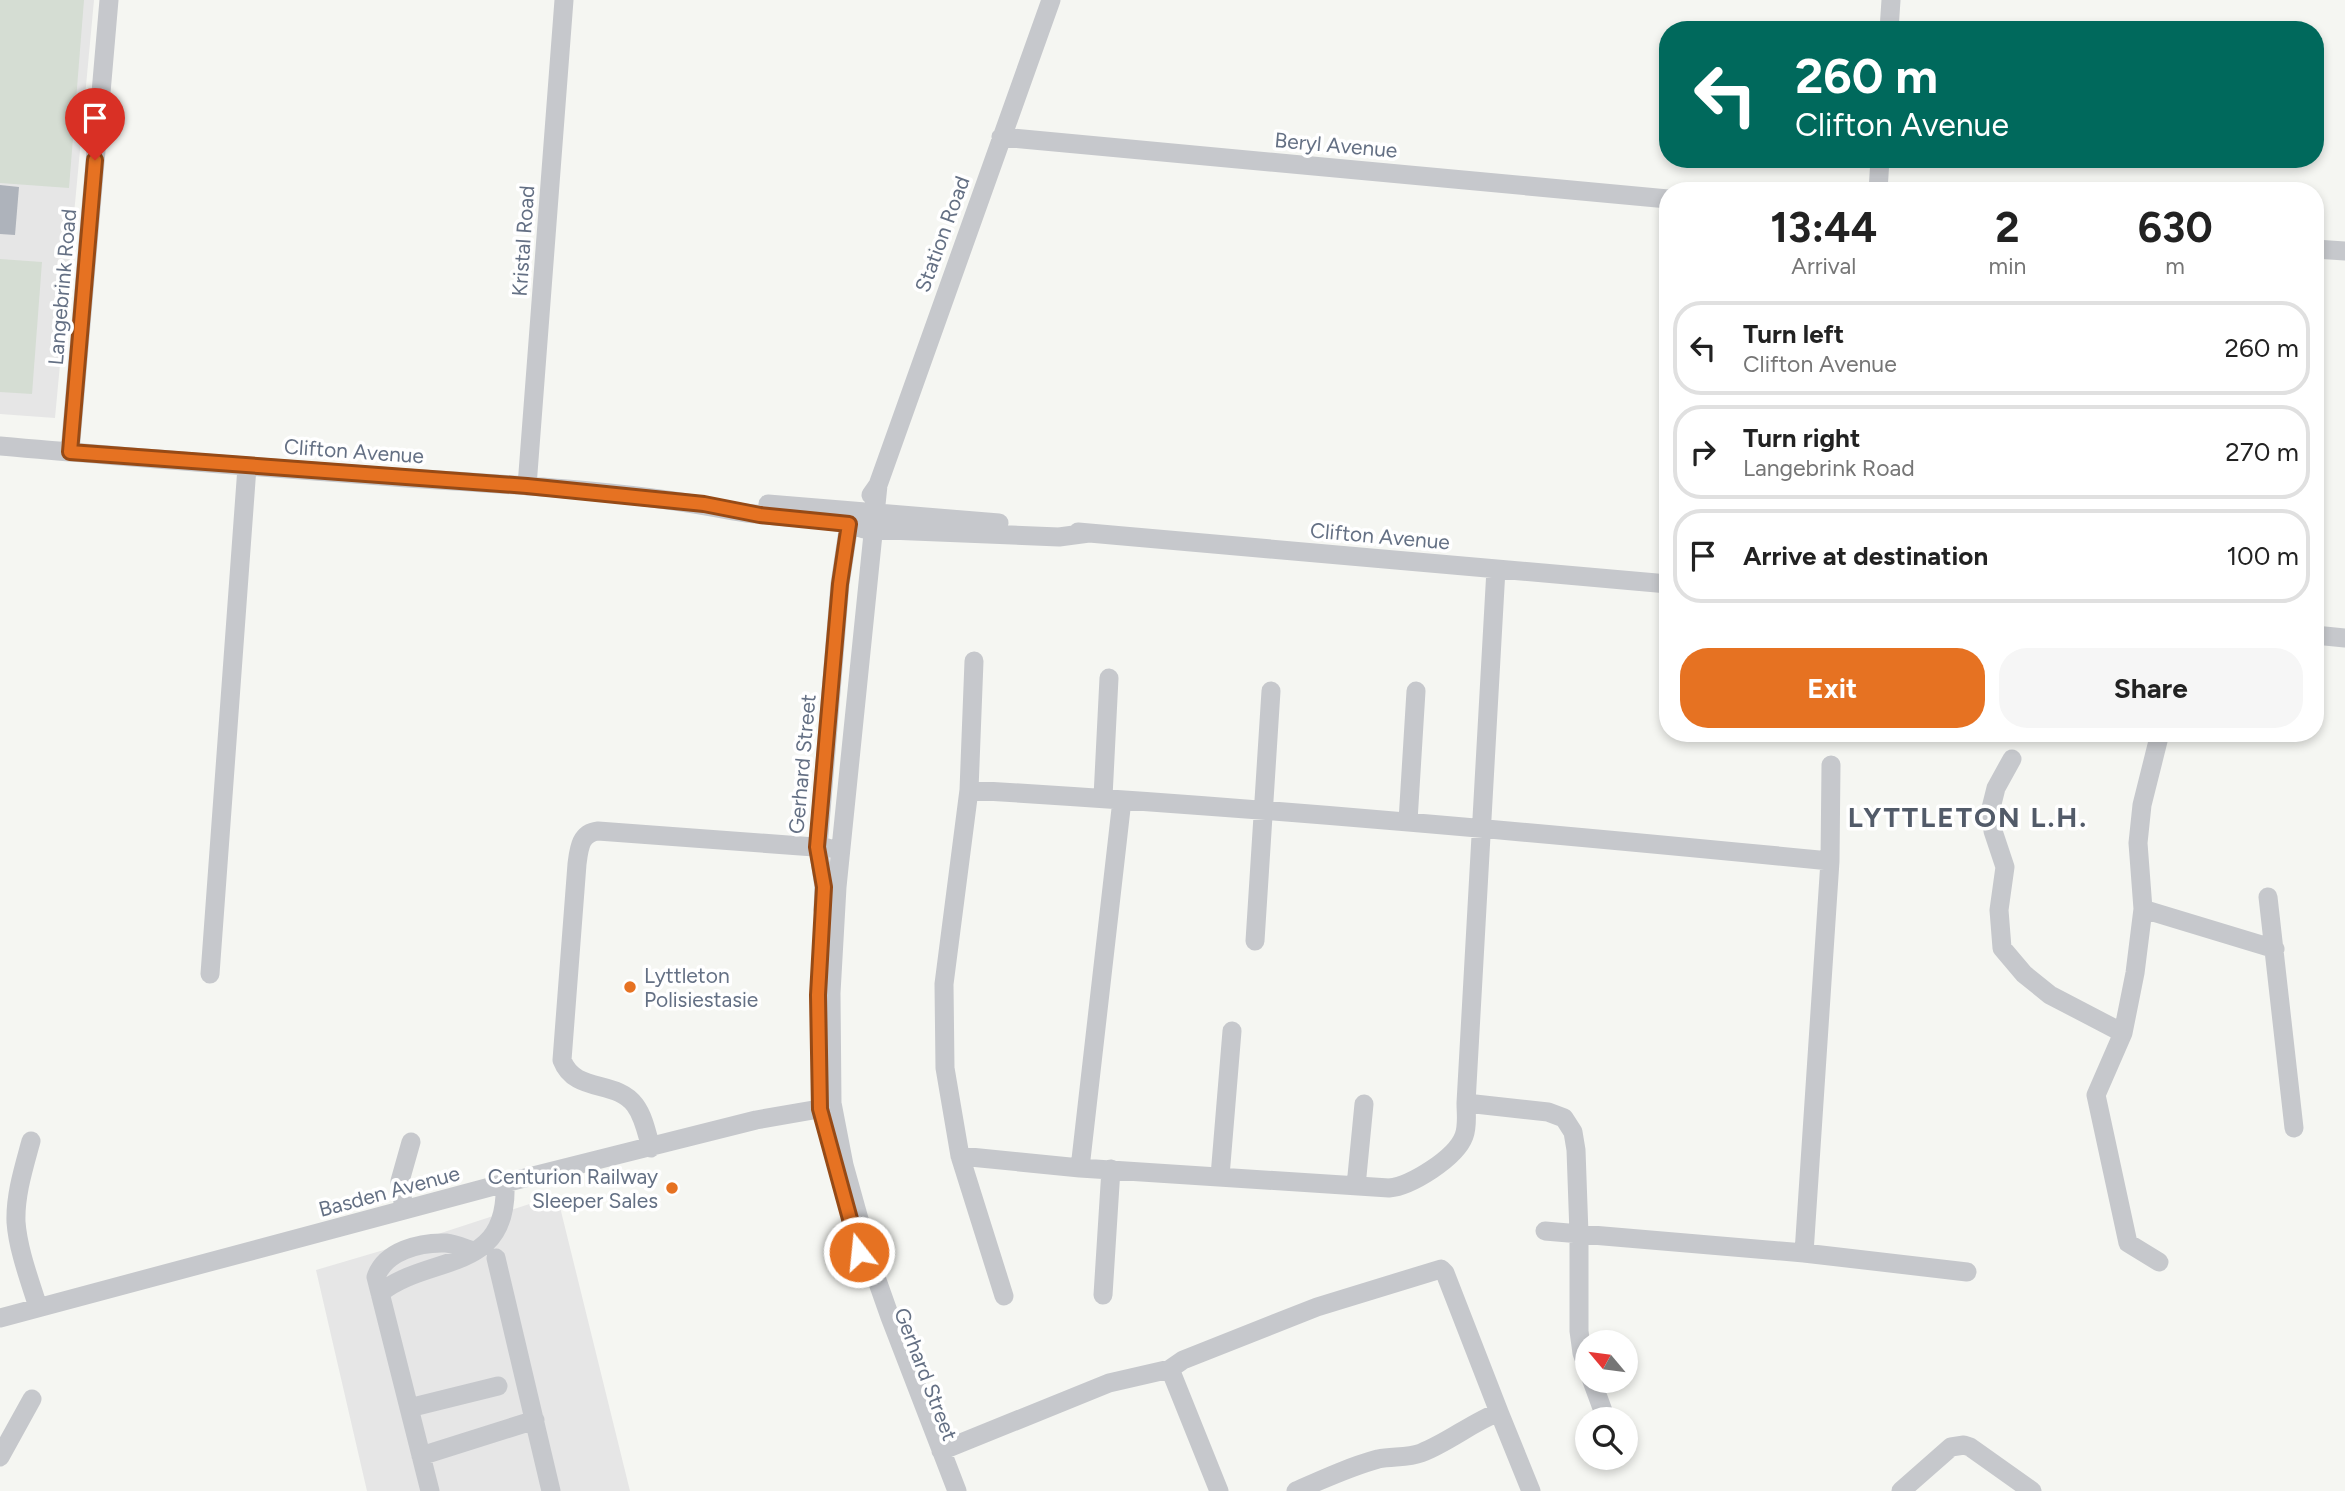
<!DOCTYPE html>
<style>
:root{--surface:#fff;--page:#f6f6f6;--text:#222;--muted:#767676;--line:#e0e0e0;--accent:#e67222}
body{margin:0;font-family:Figtree,sans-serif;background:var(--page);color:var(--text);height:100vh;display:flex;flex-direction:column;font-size:26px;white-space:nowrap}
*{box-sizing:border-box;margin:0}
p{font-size:23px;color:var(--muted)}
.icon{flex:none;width:38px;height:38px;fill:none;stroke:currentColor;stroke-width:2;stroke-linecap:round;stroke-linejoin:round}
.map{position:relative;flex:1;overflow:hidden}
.panel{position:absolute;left:1659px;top:182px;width:665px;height:560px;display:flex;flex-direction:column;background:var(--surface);border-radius:28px;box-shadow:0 4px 10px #0003}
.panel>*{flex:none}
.hud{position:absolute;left:1659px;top:21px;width:665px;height:147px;border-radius:28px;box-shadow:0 4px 10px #0003;background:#00695c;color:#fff;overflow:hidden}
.needle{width:46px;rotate:299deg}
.controls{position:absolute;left:1575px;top:1330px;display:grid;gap:14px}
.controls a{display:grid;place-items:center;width:63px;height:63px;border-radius:50%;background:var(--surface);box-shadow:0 4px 10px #0003;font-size:35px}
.pin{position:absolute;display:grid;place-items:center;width:60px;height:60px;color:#fff;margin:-72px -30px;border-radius:50% 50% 50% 0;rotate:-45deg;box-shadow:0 0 7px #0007}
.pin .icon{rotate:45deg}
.me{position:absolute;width:77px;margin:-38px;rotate:344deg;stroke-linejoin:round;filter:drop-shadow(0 0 5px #0008)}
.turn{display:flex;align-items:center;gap:24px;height:147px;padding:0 21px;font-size:32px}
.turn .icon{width:91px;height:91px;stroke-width:2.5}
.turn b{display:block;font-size:49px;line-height:60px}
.eta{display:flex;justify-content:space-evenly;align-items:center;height:119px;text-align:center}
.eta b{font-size:42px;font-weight:700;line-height:49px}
.action{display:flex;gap:14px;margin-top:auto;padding:14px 21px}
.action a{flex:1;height:80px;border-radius:28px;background:var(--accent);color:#fff;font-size:28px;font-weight:700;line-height:80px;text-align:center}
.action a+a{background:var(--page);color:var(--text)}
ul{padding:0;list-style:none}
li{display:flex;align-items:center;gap:21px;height:94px;margin:0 14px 10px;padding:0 7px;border:4px solid var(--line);border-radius:28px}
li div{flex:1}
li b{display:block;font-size:26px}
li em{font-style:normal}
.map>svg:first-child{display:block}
.built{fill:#e6e6e6}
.green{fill:#d5ddd3}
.building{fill:#aeb3bb}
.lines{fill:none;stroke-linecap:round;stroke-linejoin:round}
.minor{stroke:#c6c8cc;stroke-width:19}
.route-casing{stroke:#964a16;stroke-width:18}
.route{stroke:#e67222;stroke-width:12}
.poi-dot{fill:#e67222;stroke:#fff;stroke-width:2.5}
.labels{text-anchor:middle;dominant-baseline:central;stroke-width:7;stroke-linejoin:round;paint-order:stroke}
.street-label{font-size:21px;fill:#647084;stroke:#fff}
.poi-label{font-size:21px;fill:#647084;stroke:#fff;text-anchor:start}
.district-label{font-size:28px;font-weight:bold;letter-spacing:2px;fill:#525b69;stroke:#fff}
</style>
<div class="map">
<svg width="2345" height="1491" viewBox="0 0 2345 1491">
<rect width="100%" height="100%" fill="#f5f6f2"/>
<!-- built -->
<path class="built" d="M0,0H94L55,418L0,414Z
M557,1195L630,1491H367L316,1270L438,1234Z"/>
<!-- green -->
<path class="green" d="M0,0H84L69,188L0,183Z
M0,259L42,262L32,394L0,392Z"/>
<!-- building -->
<path class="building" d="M0,185L19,187L15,235L0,234Z"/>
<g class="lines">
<!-- minor -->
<path class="minor" d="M1889,30L1891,0
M1001,137L1668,199
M1878,191L1880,159
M2315,249L2345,251
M0,446C135,458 271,468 407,478C515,485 626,490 733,511C776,519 822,515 864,529L1059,537L1089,533
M70,452L109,0
M878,485L837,887L831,993L832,1103L844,1165L872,1266L890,1317L957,1491
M527,486L564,0
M871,495L878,485L1051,0
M768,504L999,523
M1078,532L1668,584
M2315,635L2345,638
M974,661L969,790L944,984L945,1068L960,1156L1004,1296
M2012,759L1996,788L1991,808L1993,831L2005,867L1999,910L2002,948L2024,974L2050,995L2123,1033
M969,790C1256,807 1543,833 1830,861
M1103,797L1109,678
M1408,821L1416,691
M2268,897L2294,1128
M2143,909L2275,949
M823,910L824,887L818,847L840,584L849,524
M1255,941L1271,691
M210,974L247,467
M1466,1103L1548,1112L1564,1118L1573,1132L1576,1150L1579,1234V1331L1582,1353L1587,1367
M31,1141C24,1167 15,1195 16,1222C18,1250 30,1281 38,1307
M651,1148C647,1134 644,1117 635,1105C616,1079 575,1094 562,1060L577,864C579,849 580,833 598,831L828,848
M960,1156L1080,1168L1389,1188C1411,1186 1456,1158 1464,1136C1468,1125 1466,1114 1466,1103L1496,569
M1080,1168L1122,800
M1220,1176L1232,1031
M1356,1186L1364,1104
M404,1210L400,1181L411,1142
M1545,1231L1804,1253L1967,1272
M1804,1253L1830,861L1831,765
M496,1258L551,1491
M2159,1262L2128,1243L2096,1095L2123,1033L2135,973L2143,909L2138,843L2142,805L2160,733
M380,1293C430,1253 509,1275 505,1183
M1103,1295L1111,1169
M0,1318L505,1183L756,1120L819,1109L832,1103
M1592,1381L1606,1419
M409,1408L498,1386
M1499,1412L1531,1491
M941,1451L1109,1383L1170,1369
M421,1456L535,1420
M0,1457L32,1399
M430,1491L376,1277C385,1251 420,1242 446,1243C455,1244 464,1248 473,1251
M1219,1491L1170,1369L1183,1360L1317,1307L1441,1269L1445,1273L1499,1412C1471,1423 1449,1442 1421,1453C1408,1458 1392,1456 1378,1459C1349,1467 1323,1479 1296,1491
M1901,1491L1951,1447L1964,1445L1970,1447L2032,1491"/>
</g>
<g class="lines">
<defs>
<path id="route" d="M95,160L70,452L527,486L704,504L760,515L849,524L840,584L817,847L824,887L818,995L820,1109L859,1252"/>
</defs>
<!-- route casing -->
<use href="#route" class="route-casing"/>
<!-- route -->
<use href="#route" class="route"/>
</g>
<!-- markers -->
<g class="poi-dot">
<circle cx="630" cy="987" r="7"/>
<circle cx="672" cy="1188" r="7"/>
</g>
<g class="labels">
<!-- street labels -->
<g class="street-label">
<text transform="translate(1336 145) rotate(5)">Beryl Avenue</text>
<text transform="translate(942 234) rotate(-70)">Station Road</text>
<text transform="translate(523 241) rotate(-86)">Kristal Road</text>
<text transform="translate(62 287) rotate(-85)">Langebrink Road</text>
<text transform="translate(354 451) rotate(4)">Clifton Avenue</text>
<text transform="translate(1380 536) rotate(5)">Clifton Avenue</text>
<text transform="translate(802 764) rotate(-85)">Gerhard Street</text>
<text transform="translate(389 1191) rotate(-15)">Basden Avenue</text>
<text transform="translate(926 1374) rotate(69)">Gerhard Street</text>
</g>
<!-- poi labels -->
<g class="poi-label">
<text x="644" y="975">Lyttleton<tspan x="644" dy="24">Polisiestasie</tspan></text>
<text x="658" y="1176" text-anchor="end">Centurion Railway<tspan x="658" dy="24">Sleeper Sales</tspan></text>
</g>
<!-- district labels -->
<g class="district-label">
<text x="1968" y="817">LYTTLETON L.H.</text>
</g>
</g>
</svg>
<div class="controls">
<a><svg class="needle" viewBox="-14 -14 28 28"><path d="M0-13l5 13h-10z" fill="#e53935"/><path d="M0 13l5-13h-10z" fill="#767676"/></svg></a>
<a><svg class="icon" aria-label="search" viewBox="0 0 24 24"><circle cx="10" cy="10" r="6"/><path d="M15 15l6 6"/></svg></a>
</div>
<div class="pin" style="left:95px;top:160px;background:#d93025"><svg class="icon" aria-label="arrive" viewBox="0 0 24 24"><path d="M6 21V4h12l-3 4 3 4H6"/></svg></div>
<svg class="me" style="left:859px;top:1252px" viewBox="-20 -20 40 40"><circle r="17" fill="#e67222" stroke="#fff" stroke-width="3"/><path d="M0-11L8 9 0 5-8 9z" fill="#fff"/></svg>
<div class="hud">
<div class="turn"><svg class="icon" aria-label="left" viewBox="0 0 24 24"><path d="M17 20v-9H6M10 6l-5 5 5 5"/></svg><div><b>260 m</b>Clifton Avenue</div></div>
</div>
<section class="panel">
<div class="eta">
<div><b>13:44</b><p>Arrival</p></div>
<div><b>2</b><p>min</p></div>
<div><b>630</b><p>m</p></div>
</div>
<ul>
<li><svg class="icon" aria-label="left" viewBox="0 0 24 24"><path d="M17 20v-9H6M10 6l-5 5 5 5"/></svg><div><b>Turn left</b><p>Clifton Avenue</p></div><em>260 m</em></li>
<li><svg class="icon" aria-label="right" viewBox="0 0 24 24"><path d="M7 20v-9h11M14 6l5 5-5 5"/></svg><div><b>Turn right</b><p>Langebrink Road</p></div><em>270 m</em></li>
<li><svg class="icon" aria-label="arrive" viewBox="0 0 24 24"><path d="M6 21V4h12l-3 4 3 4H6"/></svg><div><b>Arrive at destination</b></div><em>100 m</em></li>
</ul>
<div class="action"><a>Exit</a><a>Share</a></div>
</section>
</div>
